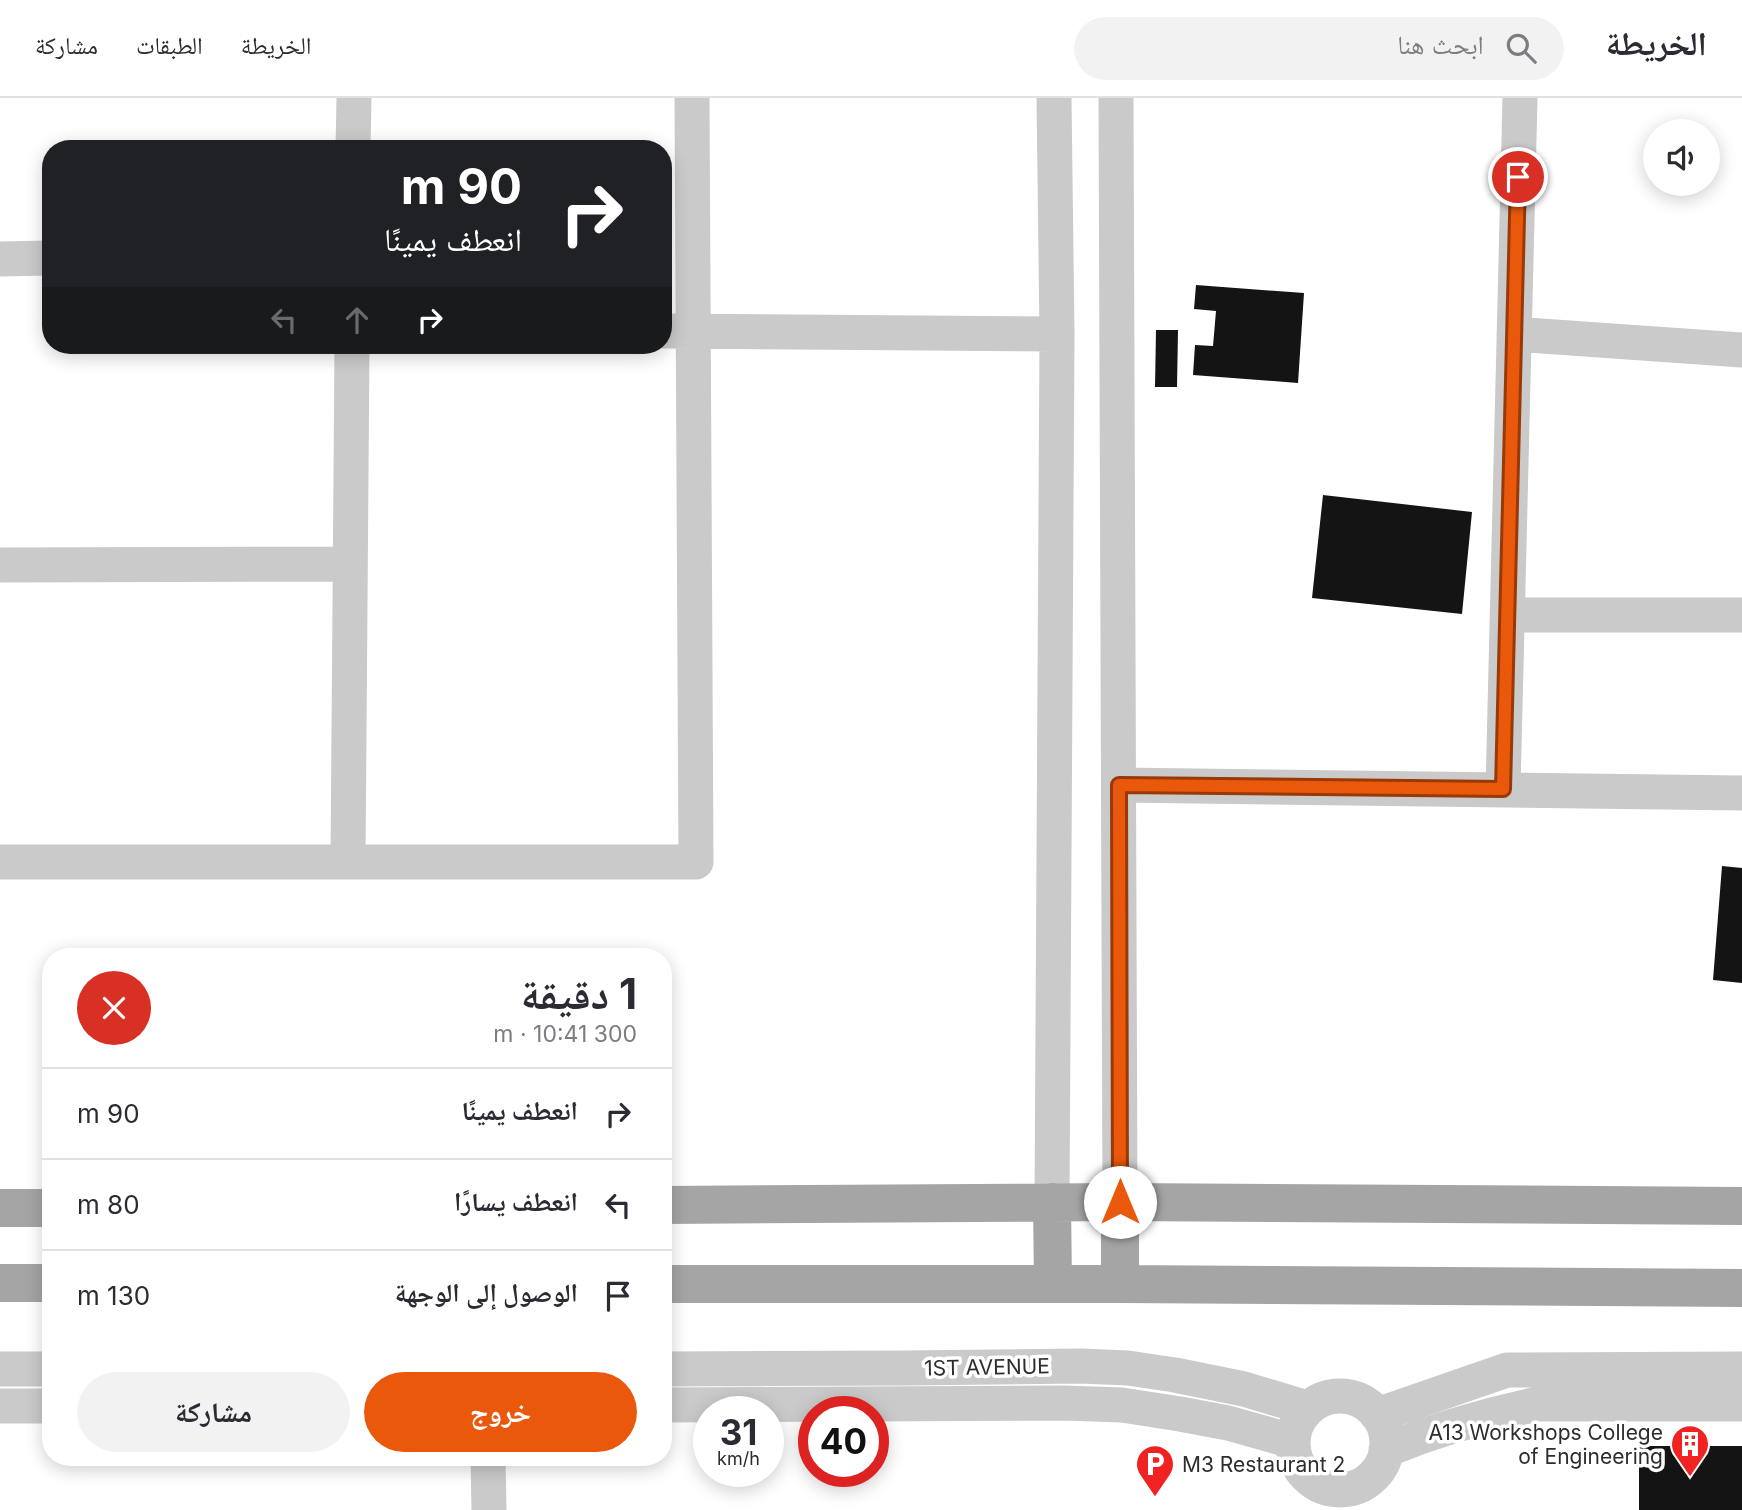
<!DOCTYPE html>
<html lang="ar">
<meta charset="utf-8">
<style>
:root{--surface:#fff;--page:#f2f2f3;--text:#2b2b33;--muted:#7c7c81;--line:#e1e1e2;--accent:#ea580c}
body{margin:0;font-family:Inter,"Noto Naskh Arabic",sans-serif;background:var(--page);color:var(--text);direction:rtl;height:100vh;display:flex;flex-direction:column;font-size:26px;white-space:nowrap}
*{box-sizing:border-box;margin:0}
p{font-size:23px;color:var(--muted)}
.icon{flex:none;width:38px;height:38px;fill:none;stroke:currentColor;stroke-width:2;stroke-linecap:round;stroke-linejoin:round}
.map{position:relative;flex:1;overflow:hidden;direction:ltr}
.panel{position:absolute;left:42px;top:850px;width:630px;height:518px;display:flex;flex-direction:column;background:var(--surface);border-radius:28px;box-shadow:0 4px 18px #0003;direction:rtl}
.panel>*{flex:none}
.banner{position:absolute;left:42px;top:42px;width:630px;height:214px;border-radius:28px;box-shadow:0 4px 18px #0003;direction:rtl;background:#202124;color:#fff;overflow:hidden}
.controls{position:absolute;left:1643px;top:21px;display:grid;gap:14px}
.controls a{display:grid;place-items:center;width:77px;height:77px;border-radius:50%;background:var(--surface);box-shadow:0 4px 18px #0003;font-size:35px}
.speed{position:absolute;left:693px;top:1298px;display:flex;gap:14px;font-size:35px;font-weight:700;text-align:center}
.speed>*{display:grid;place-content:center;width:91px;height:91px;border-radius:50%;background:var(--surface);box-shadow:0 4px 18px #0003;line-height:1}
.speed small{font-size:18px;font-weight:400}
.speed .limit{border:10px solid #d22;background:#fff;color:#111}
.pin{position:absolute;display:grid;place-items:center;width:60px;height:60px;color:#fff;margin:-30px;border:4px solid #fff;border-radius:50%;box-shadow:0 2px 7px #0007}
.me{position:absolute;width:77px;margin:-38px;rotate:0deg;stroke-linejoin:round;filter:drop-shadow(0 0 5px #0008)}
.turn{display:flex;align-items:center;gap:24px;height:147px;padding:0 35px;font-size:32px}
.turn .icon{width:91px;height:91px;stroke-width:2.5}
.turn b{display:block;font-size:49px;line-height:60px}
.lanes{display:flex;align-items:center;height:66px;padding:0 35px;background:#0003;justify-content:center;gap:35px;direction:ltr}
.lanes .off{opacity:.35}
.round{display:grid;place-items:center;flex:none;width:74px;height:74px;border-radius:37px;background:var(--page)}
.headline{display:flex;align-items:center;justify-content:space-between;height:119px;padding:0 35px}
h1{font-size:42px;font-weight:700;line-height:52px}
.cta{display:flex;gap:14px;margin-top:auto;padding:14px 35px}
.cta a{flex:1;height:80px;border-radius:42px;background:var(--accent);color:#fff;font-size:28px;font-weight:700;line-height:80px;text-align:center}
.cta a+a{background:var(--page);color:var(--text)}
ul{padding:0;list-style:none}
li{display:flex;align-items:center;gap:21px;height:91px;padding:0 35px;border-top:2px solid var(--line)}
li div{flex:1}
li b{display:block;font-size:26px}
li em{font-style:normal}
header{display:flex;align-items:center;gap:42px;box-sizing:border-box;height:98px;padding:0 35px;background:var(--surface);border-bottom:2px solid var(--line)}
header strong{font-size:33px}
nav{display:flex;gap:38px;margin-inline-start:auto;font-size:24px}
.search{width:490px;height:63px;background:var(--page);display:flex;align-items:center;gap:18px;box-sizing:border-box;padding:0 24px;border-radius:38px;color:var(--muted);font-size:26px}
.map>svg:first-child{display:block}
.building{fill:#141414}
.lines{fill:none;stroke-linecap:round;stroke-linejoin:round}
.minor{stroke:#cacaca;stroke-width:35}
.major{stroke:#a5a5a5;stroke-width:38}
.route-casing{stroke:#983908;stroke-width:18}
.route{stroke:#ea580c;stroke-width:12}
.labels{text-anchor:middle;dominant-baseline:central;stroke-width:7;stroke-linejoin:round;paint-order:stroke}
.street-label{font-size:21px;fill:#2d2d2d;stroke:#fff}
.poi-label{font-size:21px;fill:#2d2d2d;stroke:#fff;text-anchor:end}
</style>
<header>
<strong>الخريطة</strong>
<div class="search"><svg class="icon" aria-label="search" viewBox="0 0 24 24"><circle cx="10" cy="10" r="6"/><path d="M15 15l6 6"/></svg>ابحث هنا</div>
<nav><a>الخريطة</a><a>الطبقات</a><a>مشاركة</a></nav>
</header>
<div class="map">
<svg width="1742" height="1412" viewBox="0 0 1742 1412">
<rect width="100%" height="100%" fill="#fff"/>
<!-- building -->
<path class="building" d="M1196,187L1304,195L1298,285L1193,277L1195,247L1213,248L1216,213L1194,211Z
M1156,232H1178L1177,289H1155Z
M1323,397L1472,414L1462,516L1312,500Z
M1722,768L1742,770V885L1713,882Z
M1639,1348H1742V1412H1639Z"/>
<g class="lines">
<!-- minor -->
<path class="minor" d="M1116,0L1120,1104
M353,51L354,0
M0,161L51,160
M663,233L1057,236
M1514,236L1742,252
M0,467L350,466
M1508,517H1742
M1119,687L1742,695
M1503,691L1520,0
M0,764H696L692,0
M348,764L352,247
M1052,1104L1057,236L1054,0
M0,1271H51
M663,1271L906,1270L1081,1268L1128,1270L1175,1277L1244,1291L1307,1310
M1293 1345a47 47 0 1 1 94 0a47 47 0 1 1-94 0Z
M663,1307L1064,1305L1122,1307L1180,1316L1228,1325L1292,1343
M0,1308H51
M1377,1317L1507,1272L1742,1271
M1386,1352C1435,1332 1486,1317 1538,1306H1742
M488,1360L489,1412"/>
<!-- major -->
<path class="major" d="M1052,1104L1053,1186
M663,1107L1120,1104L1742,1108
M0,1110H51
M0,1185H51
M663,1186H1120L1742,1190
M1120,1186V1104"/>
</g>
<g class="lines">
<defs>
<path id="route" d="M1120,1104L1119,687L1503,691L1518,79"/>
</defs>
<!-- route casing -->
<use href="#route" class="route-casing"/>
<!-- route -->
<use href="#route" class="route"/>
</g>
<!-- icons -->
<defs>
<symbol id="building-pin" viewBox="-11 -11 22 30"><path d="M0 17L-7.5 6A9.5 9.5 0 1 1 7.5 6Z" fill="#f12222" stroke="#fff"/><path d="M-4-6H4V6H1V3H-1V6H-4ZM-2.5-4.3h1.7v1.8h-1.7ZM.8-4.3h1.7v1.8H.8ZM-2.5-1h1.7V.8h-1.7ZM.8-1h1.7V.8H.8Z" fill="#fff"/></symbol>
<symbol id="parking-pin" viewBox="-11 -11 22 30"><path d="M0 17L-7.5 6A9.5 9.5 0 1 1 7.5 6Z" fill="#f12222" stroke="#fff"/><path d="M-3.5-5.5H1a3.5 3.5 0 0 1 0 7H-1V5.5H-3.5ZM-1-3.4V-.6H.8a1.4 1.4 0 0 0 0-2.8Z" fill="#fff"/></symbol>
</defs>
<g fill-rule="evenodd">
<use href="#building-pin" x="1668" y="1324" width="44" height="60"/>
<use href="#parking-pin" x="1133" y="1344" width="44" height="60"/>
</g>
<g class="labels">
<!-- street labels -->
<g class="street-label">
<text transform="translate(987 1269) rotate(-1)">1ST AVENUE</text>
</g>
<!-- poi labels -->
<g class="poi-label">
<text x="1663" y="1334">A13 Workshops College<tspan x="1663" dy="24">of Engineering</tspan></text>
<text x="1182" y="1366" text-anchor="start">M3 Restaurant 2</text>
</g>
</g>
</svg>
<div class="controls">
<a><svg class="icon" aria-label="sound" viewBox="0 0 24 24"><path d="M4 9h4l5-4v14l-5-4H4zM17 9q2 3 0 6"/></svg></a>
</div>
<div class="speed"><div>31<small>km/h</small></div><div class="limit">40</div></div>
<div class="pin" style="left:1518px;top:79px;background:#d93025"><svg class="icon" aria-label="arrive" viewBox="0 0 24 24"><path d="M6 21V4h12l-3 4 3 4H6"/></svg></div>
<svg class="me" style="left:1120px;top:1104px" viewBox="-20 -20 40 40"><circle r="19" fill="#fff"/><path d="M0-13L10 11 0 6-10 11z" fill="#ea580c"/></svg>
<div class="banner">
<div class="turn"><svg class="icon" aria-label="right" viewBox="0 0 24 24"><path d="M7 20v-9h11M14 6l5 5-5 5"/></svg><div><b>90 m</b>انعطف يمينًا</div></div>
<div class="lanes"><svg class="icon off" aria-label="left" viewBox="0 0 24 24"><path d="M17 20v-9H6M10 6l-5 5 5 5"/></svg><svg class="icon off" aria-label="ahead" viewBox="0 0 24 24"><path d="M12 20V5M6 11l6-6 6 6"/></svg><svg class="icon" aria-label="right" viewBox="0 0 24 24"><path d="M7 20v-9h11M14 6l5 5-5 5"/></svg></div>
</div>
<section class="panel">
<div class="headline"><div><h1>1 دقيقة</h1><p>300 m · 10:41</p></div><a class="round" style="background:#d93025;color:#fff"><svg class="icon" aria-label="close" viewBox="0 0 24 24"><path d="M6 6l12 12M18 6L6 18"/></svg></a></div>
<ul>
<li><svg class="icon" aria-label="right" viewBox="0 0 24 24"><path d="M7 20v-9h11M14 6l5 5-5 5"/></svg><div><b>انعطف يمينًا</b></div><em>90 m</em></li>
<li><svg class="icon" aria-label="left" viewBox="0 0 24 24"><path d="M17 20v-9H6M10 6l-5 5 5 5"/></svg><div><b>انعطف يسارًا</b></div><em>80 m</em></li>
<li><svg class="icon" aria-label="arrive" viewBox="0 0 24 24"><path d="M6 21V4h12l-3 4 3 4H6"/></svg><div><b>الوصول إلى الوجهة</b></div><em>130 m</em></li>
</ul>
<div class="cta"><a>خروج</a><a>مشاركة</a></div>
</section>
</div>
